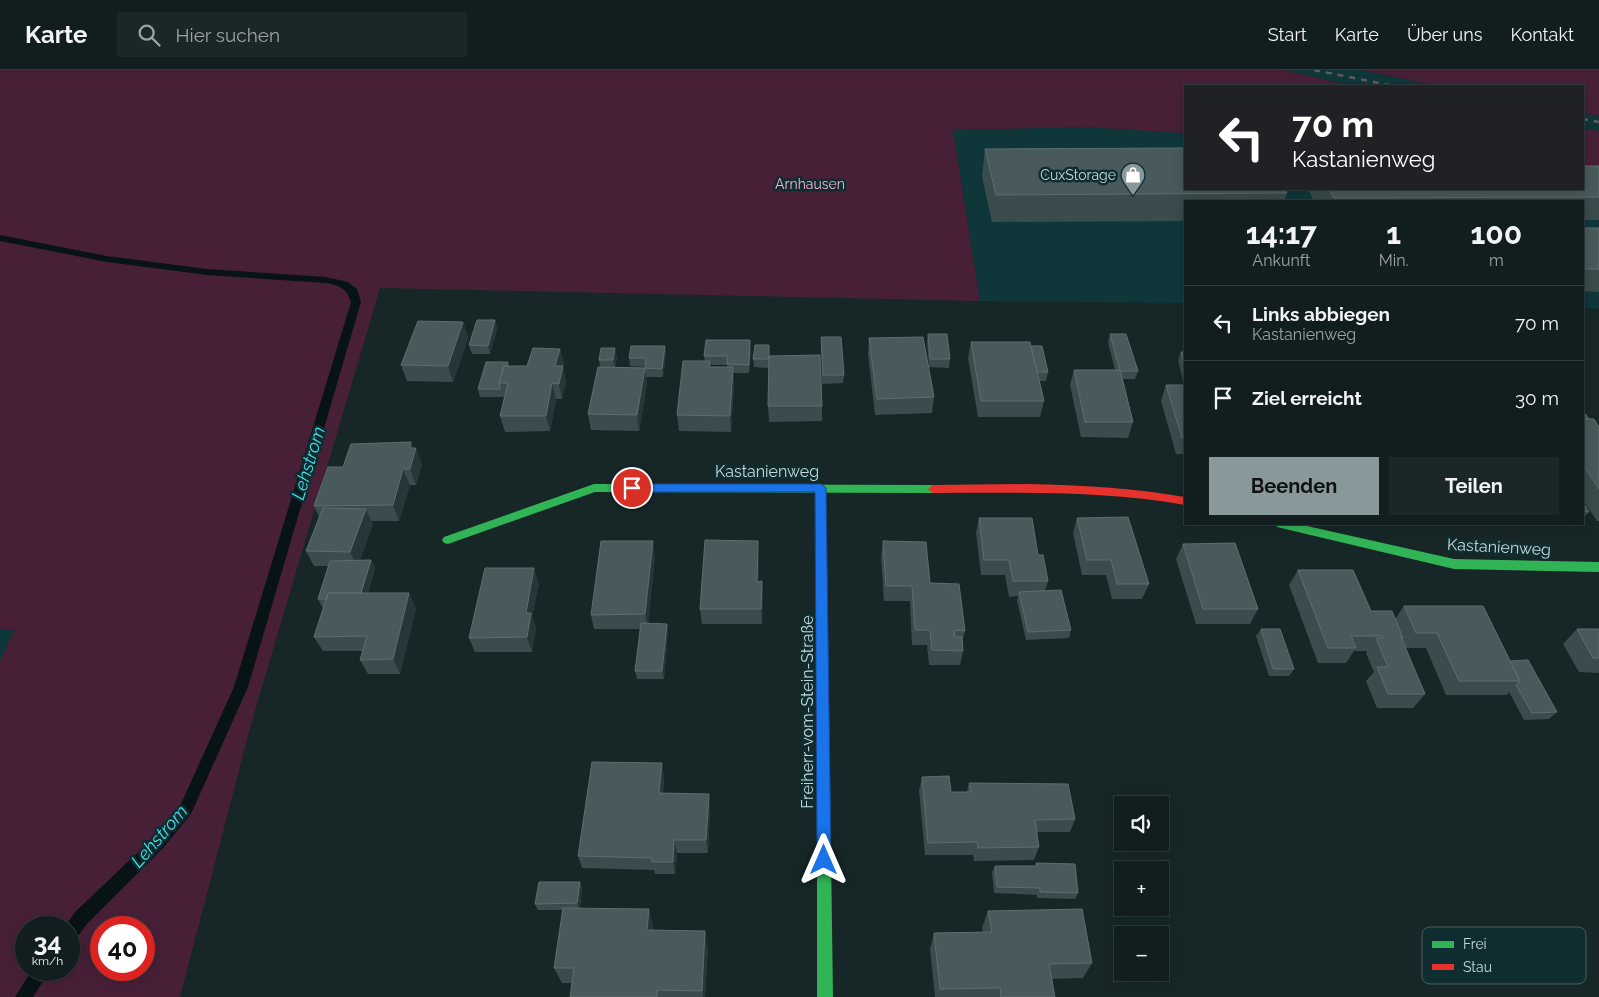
<!DOCTYPE html>
<html lang="de">
<meta charset="utf-8">
<style>
:root{--surface:#111d1e;--page:#1a2627;--text:#f1f3f6;--muted:#9ca2a4;--line:#303b3c;--accent:#89999b}
body{margin:0;font-family:Raleway,sans-serif;background:var(--page);color:var(--text);height:100vh;display:flex;flex-direction:column;font-size:19px;white-space:nowrap}
*{box-sizing:border-box;margin:0}
p{font-size:16px;color:var(--muted)}
.icon{flex:none;width:28px;height:28px;fill:none;stroke:currentColor;stroke-width:2;stroke-linecap:round;stroke-linejoin:round}
.map{position:relative;flex:1;overflow:hidden}
.details{position:absolute;left:1184px;top:130px;width:400px;height:325px;display:flex;flex-direction:column;background:var(--surface);border-radius:0px;box-shadow:0 2px 12px #0003,0 0 0 1px var(--line)}
.details>*{flex:none}
.guide{position:absolute;left:1184px;top:15px;width:400px;height:105px;border-radius:0px;box-shadow:0 2px 12px #0003,0 0 0 1px var(--line);background:#202124;color:#fff;overflow:hidden}
.fabs{position:absolute;left:1114px;top:726px;display:grid;gap:10px}
.fabs a{display:grid;place-items:center;width:55px;height:55px;border-radius:0px;background:var(--surface);box-shadow:0 2px 12px #0003,0 0 0 1px var(--line);font-size:25px}
.speed{position:absolute;left:15px;top:846px;display:flex;gap:10px;font-size:25px;font-weight:700;text-align:center}
.speed>*{display:grid;place-content:center;width:65px;height:65px;border-radius:50%;background:var(--surface);box-shadow:0 2px 12px #0003,0 0 0 1px var(--line);line-height:1}
.speed small{font-size:12px;font-weight:400}
.speed .limit{border:8px solid #d22;background:#fff;color:#111}
.pin{position:absolute;display:grid;place-items:center;width:42px;height:42px;color:#fff;margin:-21px;border:2px solid #fff;border-radius:50%;box-shadow:0 1px 5px #0007}
.me{position:absolute;width:55px;margin:-28px;rotate:0deg;stroke-linejoin:round;filter:drop-shadow(0 0 4px #0008)}
.turn{display:flex;align-items:center;gap:18px;height:105px;padding:0 25px;font-size:22px}
.turn .icon{width:65px;height:65px;stroke-width:2.5}
.turn b{display:block;font-size:35px;line-height:42px}
.eta{display:flex;justify-content:space-evenly;align-items:center;height:85px;text-align:center}
.eta b{font-size:30px;font-weight:700;line-height:35px}
.primary-button{display:flex;gap:10px;margin-top:auto;padding:10px 25px}
.primary-button a{flex:1;height:58px;border-radius:0px;background:var(--accent);color:#111;font-size:20px;font-weight:700;line-height:58px;text-align:center}
.primary-button a+a{background:var(--page);color:var(--text)}
ul{padding:0;list-style:none}
li{display:flex;align-items:center;gap:15px;height:75px;padding:0 25px;border-top:1px solid var(--line)}
li div{flex:1}
li b{display:block;font-size:19px}
li em{font-style:normal}
header{display:flex;align-items:center;gap:30px;box-sizing:border-box;height:70px;padding:0 25px;background:var(--surface);border-bottom:1px solid var(--line)}
header strong{font-size:24px}
nav{display:flex;gap:28px;margin-inline-start:auto;font-size:18px}
.search{width:350px;height:45px;background:var(--page);display:flex;align-items:center;gap:12px;box-sizing:border-box;padding:0 18px;border-radius:0px;color:var(--muted);font-size:19px}
.map>svg:first-child{display:block}
.built{fill:#0f373a}
.green{fill:#472038;fill-rule:evenodd}
.lines{fill:none;stroke-linecap:round;stroke-linejoin:round}
.stream{fill:#081315;fill-rule:evenodd}
.fast{fill:#30b455;fill-rule:evenodd}
.jam{fill:#e5322d;fill-rule:evenodd}
.rail{stroke:#605d62;stroke-width:2.5;stroke-dasharray:6 6;stroke-linecap:butt}
.wall{fill:#3a4c4d;fill-rule:evenodd}
.shaded-wall{fill:#253738}
.building{fill:#495a5c;stroke:#5d6e6f}
.route{fill:#1a73e8;stroke:#114b97}
.labels{text-anchor:middle;dominant-baseline:central;stroke-width:5;stroke-linejoin:round;paint-order:stroke}
.far-poi-label{font-size:14px;fill:#c7d7d9;stroke:#0f2d30;text-anchor:end}
.far-park-label{font-size:14px;fill:#f7aed2;stroke:#0f2d30}
.street-label{font-size:16px;fill:#c7d7d9;stroke:#0f2d30}
.water-label{font-size:18px;font-style:italic;fill:#4bdbe8;stroke:#0f2d30}
.key{fill:#0f2d30;stroke:#466063;stroke-width:1}
.key-label{font-size:14px;fill:#c7d7d9}
</style>
<header>
<strong>Karte</strong>
<div class="search"><svg class="icon" aria-label="search" viewBox="0 0 24 24"><circle cx="10" cy="10" r="6"/><path d="M15 15l6 6"/></svg>Hier suchen</div>
<nav><a>Start</a><a>Karte</a><a>Über uns</a><a>Kontakt</a></nav>
</header>
<div class="map">
<svg width="1599" height="927" viewBox="0 0 1599 927">
<rect width="100%" height="100%" fill="#172728"/>
<!-- built -->
<path class="built" d="M1283,0H1362L1436,16H1353Z
M1582,43L1599,46V61L1583,58Z
M1085,57L1185,63V119H1582L1599,107V239L1583,238L1582,131H1185V233L980,231L953,60Z
M15,559L0,591V560Z"/>
<!-- green -->
<path class="green" d="M0,0H1283L1353,16H1185V63L1085,57L953,60L980,231L380,218L251,654L180,927H0V591L15,559L0,560ZM26,858H69V900H26ZM101,858H144V900H101Z
M1363,0H1599V46L1583,43L1582,16H1436Z
M1582,58L1599,61V107H1583Z"/>
<g class="lines">
<!-- stream -->
<path class="stream" d="M0,165L107,186L207,199L326,207L348,212L357,219L361,232L248,617L191,744L163,778L87,854L75,870L69,872V858H64L75,842L153,768L181,734L234,617L351,232C347,218 340,216 326,213L207,205L107,192L0,171Z
M32,900H50L33,927H15Z"/>
<!-- fast -->
<path class="fast" d="M594,414L933,415L938,419L933,423L595,422L448,474L444,473L442,470L444,467Z
M1276,454H1298L1454,489L1599,492V502L1454,499L1281,458L1277,457Z
M823,634L828,636L829,640L833,927H817V640L818,636Z"/>
<!-- jam -->
<path class="jam" d="M821,414L826,418L829,640L828,644L823,646L818,644L817,640L816,418Z
M1028,414C1081,415 1133,418 1185,427V435C1101,420 1018,423 933,423L928,419L933,415Z"/>
<!-- rail -->
<path class="rail" d="M1314,0L1394,16
M1582,49L1599,52"/>
</g>
<!-- wall -->
<path class="wall" d="M985,79L1287,123L1284,131H1185V151L992,152L982,106Z
M1599,96V150H1582V131H1314L1308,119H1582Z
M1582,158H1599V222L1582,221Z
M495,250L497,259L490,284H472L469,275Z
M463,252L468,268L453,312L407,311L401,295Z
M928,264L950,289L949,298L929,297L927,272Z
M1110,264L1138,301L1135,309H1123L1133,352L1128,368L1081,367L1070,315L1074,300H1115L1108,272Z
M821,267L844,305L843,313L822,314Z
M869,268L934,327L932,343L875,345L868,284Z
M971,272L1031,276L1048,302L1046,311H1039L1044,331L1040,347H978L968,288Z
M769,275V298L754,297L753,289Z
M665,276L666,284L663,307H646L647,314L639,361L591,360L588,344L600,297L599,290L617,287L615,297L645,298V297L630,296L629,288Z
M751,278L749,303H733L734,313L731,362L679,361L677,345L705,291L704,286ZM710,295H727V297H711Z
M560,279L564,294L563,297L566,312L562,329H556L550,361L505,362L500,346L504,329L503,326L502,327H480L478,319L508,292L509,296H527Z
M1181,282H1185V311H1183L1178,290Z
M1166,315H1185V384H1176L1161,331Z
M768,336H822V351L769,352Z
M1582,341L1589,349L1599,357V451H1597L1582,429Z
M413,378L422,394L416,415H410L399,451H372L373,454L360,490H371L375,498L368,523L416,538L400,604H368L360,590L363,581H323L314,567L324,537H322L318,529L329,496H314L306,481L319,447L314,436L343,397Z
M1582,430L1589,442L1582,450Z
M979,448L1038,485L1048,511L1045,521L1071,560L1069,568L1026,570L1017,530L1018,526L1009,527L1005,505H981L976,463Z
M1077,448L1149,514L1142,529H1112L1106,505H1082L1073,463Z
M883,471L930,513L965,561L962,572L963,581L960,595H929L927,575H912L910,531H884L881,487Z
M1183,474L1258,539L1250,554H1196L1176,489Z
M655,486L648,554H667L668,561L664,609H637L635,601L640,559H594L591,545Z
M759,486L758,512L762,511L763,527L762,554H702L700,539Z
M1298,500L1371,541L1395,549L1404,536L1510,591L1557,642L1549,649L1524,650L1509,622L1507,625H1446L1426,578H1405L1425,624L1413,638H1377L1366,611L1374,602L1366,583L1367,581H1354L1346,593H1318L1289,515Z
M539,513L532,547L536,558L532,582H475L469,568Z
M1261,559L1294,599L1289,606H1269L1256,566Z
M1577,559H1599V603L1579,602L1563,574Z
M664,707L663,723L710,737L708,783H677L675,804H655L654,800L582,798L578,786Z
M922,707L951,722H967L969,713L1075,749L1070,762H1037L1039,777L1034,790L974,791L973,785H925L919,720Z
M1036,793L1078,823L1075,829L1037,828V825L994,823L992,802L995,796H1035Z
M580,812L582,818L580,838L653,855V860L708,877L705,927H570L572,913H562L554,898L563,840H538L535,834Z
M988,841L1092,893L1083,908L1052,909L1055,927H935L930,879L934,863L983,862L982,858Z"/>
<!-- shaded-wall -->
<path class="shaded-wall" d="M495,250L497,259L490,284L488,276Z
M463,252L468,268L453,312L448,296Z
M750,270L751,278L749,303V295Z
M665,276L666,284L663,307L662,299Z
M615,278L617,287L615,298L613,290Z
M560,279L564,294L563,297L566,312L562,329L555,296Z
M733,297L734,313L731,362L730,346Z
M645,298L647,314L639,361L637,345Z
M552,313L556,329L550,361L546,346Z
M411,372L415,382L416,378L422,394L416,415L410,399V378Z
M403,399L410,415L399,451L393,435Z
M366,439L373,454L358,497L350,482Z
M653,471L655,486L648,559L645,544Z
M758,471L759,486L758,527L757,512Z
M371,490L375,498L364,536L360,528Z
M534,498L539,513L532,547L536,558L532,582L527,567L526,543Z
M762,511L763,527L762,554L761,539Z
M409,523L416,538L400,604L393,589Z
M667,554L668,561L664,609L662,601Z
M662,693L664,707L661,736L659,723Z
M709,724L710,737L708,783L706,770Z
M674,770L677,783L675,804L673,792Z
M580,812L582,818L579,840L577,833Z
M649,839L653,855L652,876L647,860Z
M705,861L708,877L705,927H703L702,921Z"/>
<!-- building -->
<path class="building" d="M1185,78V119H1285L1287,123L996,125L985,79Z
M1582,96H1599V127L1334,128L1329,119H1582Z
M1582,158H1599V199H1582Z
M477,250H495L488,276L469,275Z
M418,251L463,252L448,296L401,295Z
M928,264H947L950,289H930Z
M1110,264H1126L1138,301H1120Z
M821,267H841L844,305H823Z
M923,267L934,327L877,329L869,268Z
M706,270H750L749,295L727,294V286H704Z
M971,272H1030L1044,331H981Z
M755,275H769V289H753Z
M631,276H665L662,299L645,298L646,288H629Z
M1031,276H1042L1048,302H1037Z
M533,278L560,279L555,296H563L559,314L552,313L546,346H500L508,313H499L504,296H527Z
M601,278H615L613,290H599Z
M1181,282H1185V299Z
M820,285L822,336H768L769,286Z
M683,291H710L709,297H733L730,346L677,345Z
M486,292H508L507,296H504L499,313L500,317V319H478Z
M598,297L645,298L637,345L588,344Z
M1074,300H1120L1133,352H1085Z
M1166,315H1185V368H1182Z
M1582,341H1583L1589,349H1582Z
M1582,349H1594L1599,357V419L1582,393Z
M411,372L410,378H416L410,399H403L393,435L314,436L328,397H343L351,374Z
M1582,430L1589,442L1582,441Z
M323,438L366,439L350,482L306,481Z
M1128,447L1149,514H1117L1111,490H1087L1077,448Z
M979,448H1032L1038,485H1043L1048,511H1013L1009,490H984Z
M705,470L758,471L757,512L762,511L761,539H700Z
M601,471H653L645,544L591,545Z
M883,471L926,472L930,513L959,514L965,561L954,560L955,567H962L963,581L932,580L930,560H915L912,516H886Z
M1235,473L1258,539H1203L1183,474Z
M371,490L361,523H328L327,529H318L330,491Z
M485,498H534L526,543H531L527,567L469,568Z
M1298,500H1353L1371,541H1392L1403,568L1401,567L1425,624H1388L1377,597H1388L1376,568H1383L1382,566H1351L1356,578H1328Z
M1061,520L1071,560L1028,562L1019,522Z
M328,523H409L393,589L360,590L367,566L314,567Z
M1404,536H1483L1520,611H1459L1437,563H1416Z
M641,553L667,554L662,601H635Z
M1261,559H1280L1294,599H1273Z
M1577,559H1599V588H1593Z
M1528,590L1557,642L1532,643L1516,615L1520,611L1510,591Z
M592,692L662,693L659,723L709,724L706,770H674L673,792H652V788L578,786Z
M949,706L951,722H971L969,713L1068,714L1075,749L1035,750L1039,777L978,778L977,772L928,773L922,707Z
M1036,793L1075,794L1078,823L1040,822V818L997,817L995,796H1037Z
M539,812H580L577,833L535,834Z
M563,838L649,839L647,860L705,861L702,921L657,920V927H570L574,898H554Z
M1082,839L1092,893L1049,894L1055,927H1001L1000,918L940,919L934,863L992,862L988,841Z"/>
<!-- route -->
<path class="route" d="M632,414H821L826,418L831,790L829,795L824,797L819,795L817,790L815,422H632L626,418Z"/>
<!-- icons -->
<defs>
<symbol id="shop-pin" viewBox="-11 -11 22 30"><path d="M0 17L-7.5 6A9.5 9.5 0 1 1 7.5 6Z" fill="#89999b" stroke="#0f2d30"/><path d="M-5-2.5h2.3a2.7 3.5 0 0 1 5.4 0H5L5.5 6h-11ZM-1.5-2.5h3a1.5 2.3 0 0 0-3 0Z" fill="#fff"/></symbol>
</defs>
<g fill-rule="evenodd">
<use href="#shop-pin" x="1119" y="91" width="28" height="38"/>
</g>
<g class="labels">
<!-- far-poi labels -->
<g class="far-poi-label">
<text x="1116" y="105">CuxStorage</text>
</g>
<!-- far-park labels -->
<g class="far-park-label">
<text x="810" y="114">Arnhausen</text>
</g>
<!-- street labels -->
<g class="street-label">
<text x="767" y="401">Kastanienweg</text>
<text transform="translate(1499 477) rotate(3)">Kastanienweg</text>
<text transform="translate(807 642) rotate(-90)">Freiherr-vom-Stein-Straße</text>
</g>
<!-- water labels -->
<g class="water-label">
<text transform="translate(308 393) rotate(-73)">Lehstrom</text>
<text transform="translate(159 766) rotate(-49)">Lehstrom</text>
</g>
</g>
<!-- legend -->
<rect x="1422" y="857" width="164" height="57" rx="8" class="key"/>
<rect x="1432" y="871" width="22" height="7" fill="#30b455"/>
<rect x="1432" y="894" width="22" height="6" fill="#e5322d"/>
<g class="key-label">
<text x="1463" y="879">Frei</text>
<text x="1463" y="902">Stau</text>
</g>
</svg>
<div class="fabs">
<a><svg class="icon" aria-label="sound" viewBox="0 0 24 24"><path d="M4 9h4l5-4v14l-5-4H4zM17 9q2 3 0 6"/></svg></a>
<a>+</a>
<a>−</a>
</div>
<div class="speed"><div>34<small>km/h</small></div><div class="limit">40</div></div>
<div class="pin" style="left:632px;top:418px;background:#d93025"><svg class="icon" aria-label="arrive" viewBox="0 0 24 24"><path d="M6 21V4h12l-3 4 3 4H6"/></svg></div>
<svg class="me" style="left:824px;top:790px" viewBox="-20 -20 40 40"><path d="M0-17L14 15 0 8-14 15z" fill="#1a73e8" stroke="#fff" stroke-width="4"/></svg>
<div class="guide">
<div class="turn"><svg class="icon" aria-label="left" viewBox="0 0 24 24"><path d="M17 20v-9H6M10 6l-5 5 5 5"/></svg><div><b>70 m</b>Kastanienweg</div></div>
</div>
<section class="details">
<div class="eta">
<div><b>14:17</b><p>Ankunft</p></div>
<div><b>1</b><p>Min.</p></div>
<div><b>100</b><p>m</p></div>
</div>
<ul>
<li><svg class="icon" aria-label="left" viewBox="0 0 24 24"><path d="M17 20v-9H6M10 6l-5 5 5 5"/></svg><div><b>Links abbiegen</b><p>Kastanienweg</p></div><em>70 m</em></li>
<li><svg class="icon" aria-label="arrive" viewBox="0 0 24 24"><path d="M6 21V4h12l-3 4 3 4H6"/></svg><div><b>Ziel erreicht</b></div><em>30 m</em></li>
</ul>
<div class="primary-button"><a>Beenden</a><a>Teilen</a></div>
</section>
</div>
